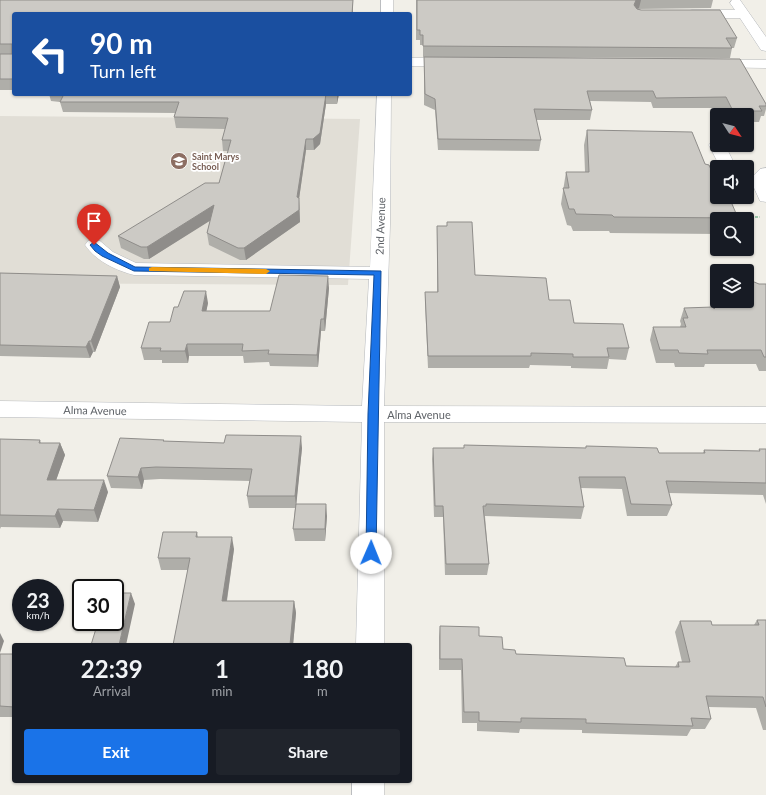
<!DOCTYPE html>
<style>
:root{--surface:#171b24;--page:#20242c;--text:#f1f3f6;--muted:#9ea1a6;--accent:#1a73e8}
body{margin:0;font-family:Lato,sans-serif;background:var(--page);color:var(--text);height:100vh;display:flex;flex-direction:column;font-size:15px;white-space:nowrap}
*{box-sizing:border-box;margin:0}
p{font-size:13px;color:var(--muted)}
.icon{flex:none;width:22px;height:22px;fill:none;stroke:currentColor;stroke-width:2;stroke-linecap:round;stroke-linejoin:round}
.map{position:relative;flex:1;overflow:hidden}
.panel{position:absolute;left:12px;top:643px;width:400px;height:140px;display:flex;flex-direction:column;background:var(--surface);border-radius:4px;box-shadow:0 1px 3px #0004}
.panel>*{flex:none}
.top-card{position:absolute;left:12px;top:12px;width:400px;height:84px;border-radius:4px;box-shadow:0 1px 3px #0004;background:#1a4fa0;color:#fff;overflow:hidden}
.needle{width:26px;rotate:126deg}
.controls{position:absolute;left:710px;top:108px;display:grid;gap:8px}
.controls a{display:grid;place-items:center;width:44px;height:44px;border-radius:4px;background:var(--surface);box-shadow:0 1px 3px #0004;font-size:20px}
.speed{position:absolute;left:12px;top:579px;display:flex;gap:8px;font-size:20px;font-weight:700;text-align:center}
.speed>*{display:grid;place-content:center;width:52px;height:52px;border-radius:50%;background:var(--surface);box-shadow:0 1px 3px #0004;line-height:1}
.speed small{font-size:10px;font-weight:400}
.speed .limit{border:2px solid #111;border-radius:6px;background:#fff;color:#111}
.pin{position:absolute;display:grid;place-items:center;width:34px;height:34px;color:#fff;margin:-41px -17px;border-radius:50% 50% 50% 0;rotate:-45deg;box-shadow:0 0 4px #0007}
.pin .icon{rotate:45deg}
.me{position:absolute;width:44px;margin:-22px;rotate:1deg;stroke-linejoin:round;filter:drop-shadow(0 0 3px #0008)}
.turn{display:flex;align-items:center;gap:14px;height:84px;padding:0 12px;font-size:18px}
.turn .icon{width:52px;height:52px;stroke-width:2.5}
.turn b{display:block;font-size:28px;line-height:34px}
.eta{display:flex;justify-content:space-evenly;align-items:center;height:68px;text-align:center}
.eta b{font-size:24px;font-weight:700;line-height:28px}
.action{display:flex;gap:8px;margin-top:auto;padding:8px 12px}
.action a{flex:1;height:46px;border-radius:4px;background:var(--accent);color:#fff;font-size:16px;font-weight:700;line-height:46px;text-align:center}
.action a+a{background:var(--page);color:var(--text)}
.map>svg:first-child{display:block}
.education{fill:#e1ded6}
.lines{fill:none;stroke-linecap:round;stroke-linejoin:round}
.minor-casing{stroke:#b5b8bc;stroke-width:1}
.path{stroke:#9cc7a9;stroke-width:2;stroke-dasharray:3 1.5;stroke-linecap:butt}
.minor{fill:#fff;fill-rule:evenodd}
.wall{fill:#afaea9}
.shaded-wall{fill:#8f8d8a}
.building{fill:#cccac5;stroke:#8f8d8a}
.route{fill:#1a73e8;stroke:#114b97}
.slow{fill:#f59e0b}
.labels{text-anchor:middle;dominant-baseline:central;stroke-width:3.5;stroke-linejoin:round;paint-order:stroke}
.far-education-label{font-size:9px;font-weight:bold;fill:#785e54;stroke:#fff;text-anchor:start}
.street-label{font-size:11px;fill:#5f6368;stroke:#fff}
</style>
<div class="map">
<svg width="766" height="795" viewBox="0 0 766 795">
<rect width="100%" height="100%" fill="#f1efe8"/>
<!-- education -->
<path class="education" d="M0,116L360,119L348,285L0,283Z"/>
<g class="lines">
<defs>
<path id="minor" d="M381,0H393V14H381Z
M732,0H740L766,37V51L761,50L740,18H692L688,17L686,14L688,11L692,10H735L730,3Z
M410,58H453L458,59L460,62L458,65L453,66H410Z
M713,60H766V68L708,67L706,64L708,61Z
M377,94H391L390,225L384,406L766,407V423L384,422V645H356L362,422L0,417V401L362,406L369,279L134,275C115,270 96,261 85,245L88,241L94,240L100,241L113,252L136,263L370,267Z
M717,140V145H725L736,167H720L709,145L711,142Z
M766,168V202L760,201L750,179L760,169Z
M352,781H384V795H352Z"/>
</defs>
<!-- minor casing -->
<use href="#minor" class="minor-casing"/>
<!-- path -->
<path class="path" d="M737,217H760"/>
<!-- minor -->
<use href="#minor" class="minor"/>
</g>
<!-- wall -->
<path class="wall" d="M0,0H353V14H14V90H0Z
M416,0H713L711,8L638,9L737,38L734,48H732L730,58L423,57V45H420V40H416Z
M424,57L740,59L766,104V109L764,116H761L759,122H747V115H727L723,108H653L651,102L590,101L592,110L590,120H536L541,140L539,151L438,150L435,110L424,105Z
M49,94H339L337,104H326L320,144L314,150H306L299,199L300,222L246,260H240L209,245L207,233L210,220L149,259H144L121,248L118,236L219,183L228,151H223L222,140L225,129L176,128L174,117L175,113L63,112L60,102L51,101Z
M587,130L705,164L738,218V219H717V234L610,233L609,231H573L571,226L567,225L561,204L566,172H585L584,145Z
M447,222L475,275L549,300L574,323L629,348L626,360L609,359L607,369L571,368V366L530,365L529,368H428L425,303V292H437V226H447Z
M0,273L117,276L120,287L95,352H93L90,358L0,356Z
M759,284H766V371H759L756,364H705L704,367H675L674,363H656L650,340L653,327H680L681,324L680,321L684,308L714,309Z
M329,288L325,331H321L318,367L270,366L269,362L244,363L243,356H189L188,363H162V360H144L141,348L170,322L178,307L208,303L206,311H270Z
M0,439L40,440L41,443H60L65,455L56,480L108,492L98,522L63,521L60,528L1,527L0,529Z
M164,441L302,448L296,504L327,516L325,541H295L293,529L295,508H249L247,496L250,481L160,479L144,480L142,489L111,488L107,476Z
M464,445L586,448V446L659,453H703L704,450L759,451V449H766V504L763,495L669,493L672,505L667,516H627L622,489L581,488L584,507L581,519L485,516L489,564L487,575H445L443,517H434L432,459L433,448H464Z
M197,532L198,537L234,549L227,601H294L296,613L293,645H173L188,570H161L158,558Z
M757,620H766V730H763L756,708L708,707L711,719L705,729H691L687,736L582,733V730L520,729L519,733L477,731V723H462L461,670H439V637L440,626L479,636L503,649L516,654L626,666L675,667L678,662H682L675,632L680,621L712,625H754Z
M0,654H14V717H0Z"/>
<!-- shaded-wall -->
<path class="shaded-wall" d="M353,0V14H352Z
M636,0H641L639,8L634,10V5Z
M326,94V104L320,144L314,150L313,139Z
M337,94H339L337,104Z
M306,139V150L299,199L300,222L246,260L244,248L297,197Z
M214,205L216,217L149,259L147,247Z
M117,276L120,287L95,352L91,341Z
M328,276L329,288L325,331L324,319Z
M206,291L208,303L204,323L202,311Z
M321,319V331L318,367L317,355Z
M89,341L93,352L90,358L86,347Z
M187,344L189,356L188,363L185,351Z
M301,436L302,448L296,508L295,496Z
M60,443L65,455L52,492L47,480Z
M141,468L144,480L142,489L138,477Z
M104,480L108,492L98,522L94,510Z
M326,504L327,516L325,541V529Z
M58,509L63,521L60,528L55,516Z
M232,537L234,549L225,612L222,601Z
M131,593L135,604L126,645H119Z
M294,601L296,613L293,645H290Z
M0,633L4,641L0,653Z"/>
<!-- building -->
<path class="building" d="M0,0H353L352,14H14V79H0V54H12V44H0Z
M417,0H637H636L634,5L637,9L641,10H720L737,38H726L732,48L423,46V35H420V30H417Z
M424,57L740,59L766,104V106H759L762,111H733L726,97L656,98L653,91H587L592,110L534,109L541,140L438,139L435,99L425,94Z
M64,94H326L320,133L313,139H306L297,197L299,198V210L244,248H238L207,233L214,205L147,247H141L118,236L205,183H219L231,140H222L228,118L174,117L179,102H60Z
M587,130L692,132L705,164L709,165L717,182V197H729L738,218L614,217L612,215L576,214L574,209H569L563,188H569L566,172H589Z
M447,222H472L475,275L546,278L549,300H570L574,323L623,324L629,348H607L609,357H573V354L531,353V356H428L425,292H438L437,226H447Z
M0,273L117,276L91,341H89L86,347L0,345Z
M279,275L328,276L324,319H321L317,355L268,354L269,350L242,351L243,344H187L185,351H160L161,348H141L149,322H170L174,307H178L184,291H206L202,311H270Z
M747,279L759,284H766V357H764L761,350H707L708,354L679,353L678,350H660L653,327H686L683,318H688L684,308L713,307L714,309L722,301H747Z
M226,435L301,436L295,496H247L252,469L156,467L141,468L138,477L107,476L120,438L164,440L163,441L224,443Z
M0,439L40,440L39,443H60L47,480H104L94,510L58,509L55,516L0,515Z
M464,445L586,448V446L657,448L659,453H705L704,450L760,451L759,449H766V483L666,481L672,505L631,504L625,477H579L584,507L486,504V506H483L489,564H446L443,506H435L433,448H464Z
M296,504H326L325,529H293Z
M163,532H197L196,537H232L222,601H294L290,645H173L190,558H158Z
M115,593H131L119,645H128H91L98,622H115Z
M757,620H766V707L763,697L706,696L711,719L691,718L693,726L586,723V719L521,718V722L479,721V712H464L462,659H440V626L479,627V636L502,637L503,649L515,650L516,654L624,658L626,666L679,667L678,662H690L680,621H711L712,625H759Z
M0,654H14V707L0,706Z"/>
<!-- route -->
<path class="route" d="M94,242L108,253L135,267L381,271L376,553L375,556L371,557L367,556L366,553L368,414L374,275L134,271L102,256L95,251L90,245Z"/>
<!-- slow -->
<path class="slow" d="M152,267L266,269L270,271L266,274L149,271V268Z"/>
<!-- icons -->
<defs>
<symbol id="school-disc" viewBox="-11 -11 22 22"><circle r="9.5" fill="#8d6e63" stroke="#fff"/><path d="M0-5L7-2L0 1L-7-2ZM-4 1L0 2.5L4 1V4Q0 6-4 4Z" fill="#fff"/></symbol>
</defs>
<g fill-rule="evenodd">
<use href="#school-disc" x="169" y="151" width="20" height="20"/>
</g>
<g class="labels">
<!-- far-education labels -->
<g class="far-education-label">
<text x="192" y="156">Saint Marys<tspan x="192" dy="10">School</tspan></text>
</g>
<!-- street labels -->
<g class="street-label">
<text transform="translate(380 226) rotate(-88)">2nd Avenue</text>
<text transform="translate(95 410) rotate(1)">Alma Avenue</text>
<text x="419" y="414">Alma Avenue</text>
</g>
</g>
</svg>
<div class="controls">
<a><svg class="needle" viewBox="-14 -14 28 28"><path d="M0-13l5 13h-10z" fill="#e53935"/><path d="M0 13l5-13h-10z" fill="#9ea1a6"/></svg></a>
<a><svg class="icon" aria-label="sound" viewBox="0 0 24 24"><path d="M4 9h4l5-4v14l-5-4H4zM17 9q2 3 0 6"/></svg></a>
<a><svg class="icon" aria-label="search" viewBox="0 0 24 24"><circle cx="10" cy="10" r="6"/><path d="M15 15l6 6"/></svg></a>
<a><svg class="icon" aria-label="layers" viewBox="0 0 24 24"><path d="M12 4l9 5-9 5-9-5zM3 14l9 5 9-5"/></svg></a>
</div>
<div class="speed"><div>23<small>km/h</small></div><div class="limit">30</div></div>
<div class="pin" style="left:94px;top:245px;background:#d93025"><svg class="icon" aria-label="arrive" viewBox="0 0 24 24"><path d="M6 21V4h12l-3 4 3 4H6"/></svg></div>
<svg class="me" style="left:371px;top:553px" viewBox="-20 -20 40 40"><circle r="19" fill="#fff"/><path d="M0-13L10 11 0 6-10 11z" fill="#1a73e8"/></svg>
<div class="top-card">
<div class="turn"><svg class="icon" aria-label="left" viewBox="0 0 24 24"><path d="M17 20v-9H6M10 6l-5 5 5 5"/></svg><div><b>90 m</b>Turn left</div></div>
</div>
<section class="panel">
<div class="eta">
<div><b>22:39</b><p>Arrival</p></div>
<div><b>1</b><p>min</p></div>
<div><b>180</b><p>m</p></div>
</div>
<div class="action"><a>Exit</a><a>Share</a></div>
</section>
</div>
